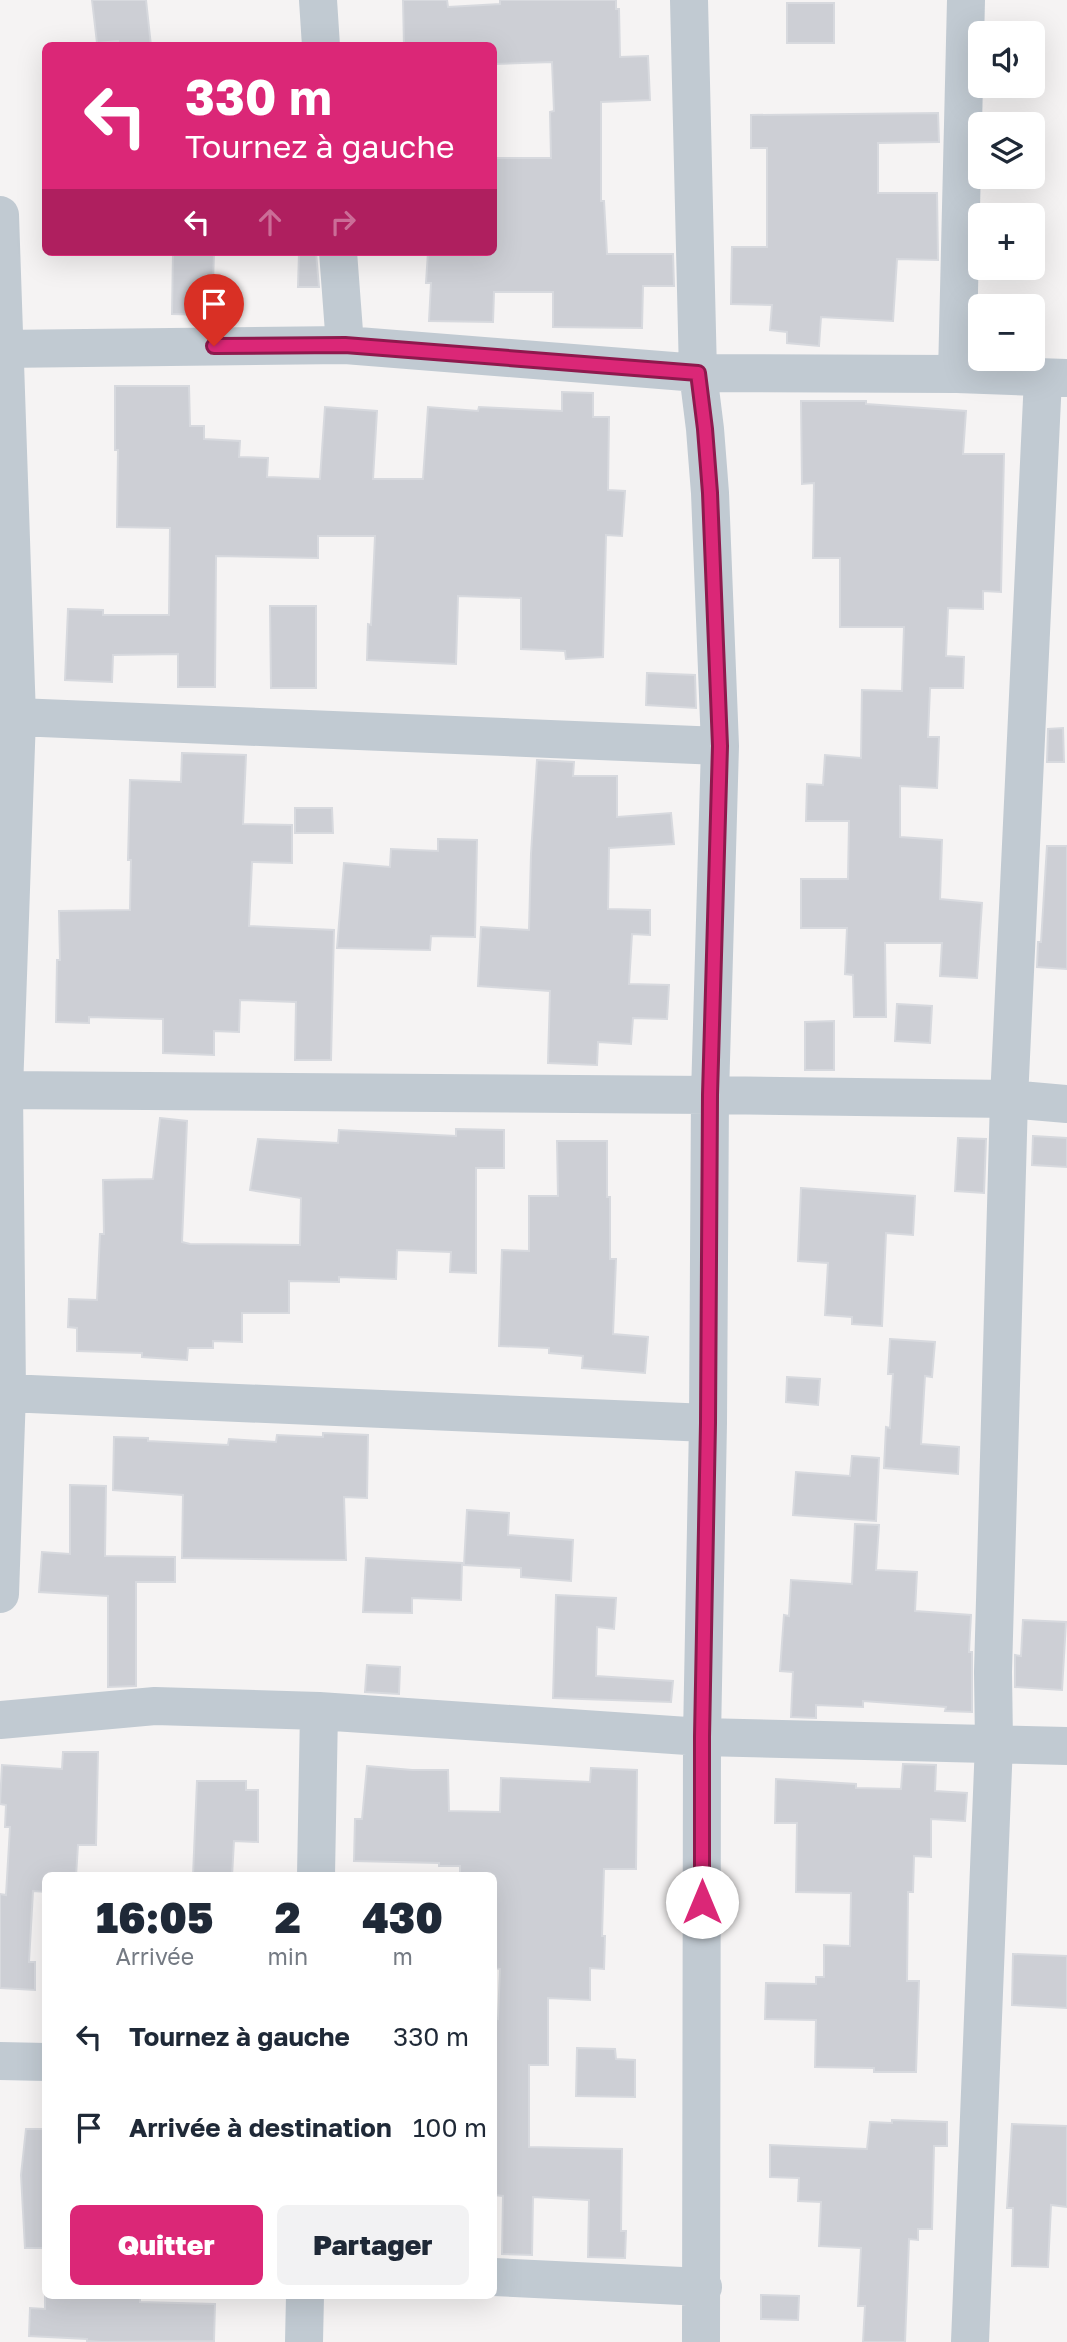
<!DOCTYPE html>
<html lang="fr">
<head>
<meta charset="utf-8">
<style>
  :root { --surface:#fff; --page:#f2f2f3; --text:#1f2937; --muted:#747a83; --accent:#db2777 }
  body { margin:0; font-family:"Golos Text",sans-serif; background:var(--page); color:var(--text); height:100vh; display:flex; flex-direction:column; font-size:26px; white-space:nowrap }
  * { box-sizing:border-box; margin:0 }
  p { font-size:23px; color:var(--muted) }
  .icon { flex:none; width:38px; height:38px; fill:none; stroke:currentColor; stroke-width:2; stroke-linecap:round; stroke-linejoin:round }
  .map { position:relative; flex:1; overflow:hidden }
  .drawer { position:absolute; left:42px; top:1872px; width:455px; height:427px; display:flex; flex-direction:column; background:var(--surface); border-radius:10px; box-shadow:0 7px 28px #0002 }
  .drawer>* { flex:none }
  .guide { position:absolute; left:42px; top:42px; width:455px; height:214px; border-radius:10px; box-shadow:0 7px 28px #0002; background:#db2777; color:#fff; overflow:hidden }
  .fabs { position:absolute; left:968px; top:21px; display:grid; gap:14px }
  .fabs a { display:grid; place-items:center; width:77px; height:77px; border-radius:10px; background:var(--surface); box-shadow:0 7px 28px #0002; font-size:35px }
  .pin { position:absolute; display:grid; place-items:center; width:60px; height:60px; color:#fff; margin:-72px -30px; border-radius:50% 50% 50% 0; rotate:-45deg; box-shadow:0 0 7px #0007 }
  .pin .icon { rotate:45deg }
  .me { position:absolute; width:77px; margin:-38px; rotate:0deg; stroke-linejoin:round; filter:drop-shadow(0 0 5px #0008) }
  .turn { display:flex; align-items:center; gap:24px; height:147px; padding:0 28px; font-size:32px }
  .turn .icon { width:91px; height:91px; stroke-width:2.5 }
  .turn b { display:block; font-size:49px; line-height:60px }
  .lanes { display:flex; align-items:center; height:66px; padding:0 28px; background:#0003; justify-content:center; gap:35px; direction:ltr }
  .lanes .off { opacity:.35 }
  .eta { display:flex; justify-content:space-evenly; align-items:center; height:119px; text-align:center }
  .eta b { font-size:42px; font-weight:800; line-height:49px }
  .button { display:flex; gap:14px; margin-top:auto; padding:14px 28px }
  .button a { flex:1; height:80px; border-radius:10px; background:var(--accent); color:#fff; font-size:28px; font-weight:800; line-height:80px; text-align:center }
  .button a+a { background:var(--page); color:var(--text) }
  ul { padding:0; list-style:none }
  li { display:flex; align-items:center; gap:21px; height:91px; padding:0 28px }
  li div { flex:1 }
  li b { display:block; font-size:26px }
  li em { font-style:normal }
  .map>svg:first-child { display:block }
</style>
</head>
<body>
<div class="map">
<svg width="1067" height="2342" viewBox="0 0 1067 2342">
  <rect width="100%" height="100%" fill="#f5f3f3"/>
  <path fill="#cdcfd5" stroke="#d7d9de" stroke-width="2" d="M 92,0 L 146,0 L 151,46 L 119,46 L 118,41 L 97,43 Z
    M 403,0 L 447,0 L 448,7 L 500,4 L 500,0 L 616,0 L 616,9 L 619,9 L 620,57 L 648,56 L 650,100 L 601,102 L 601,201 L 604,201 L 607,254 L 673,254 L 674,286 L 643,286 L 642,328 L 553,327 L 553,292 L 494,292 L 493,322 L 429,321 L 431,283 L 426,283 L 428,252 L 494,252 L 494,158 L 551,158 L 550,112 L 554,111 L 552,62 L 494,64 L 494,46 L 404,46 Z
    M 787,3 L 834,3 L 834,43 L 787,43 Z
    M 938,113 L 939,142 L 878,143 L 878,193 L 937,193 L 938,260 L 897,259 L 893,321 L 821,317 L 819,346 L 787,343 L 787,332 L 770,330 L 772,305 L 731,304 L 732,247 L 767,247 L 767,148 L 751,148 L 751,115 Z
    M 173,252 L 214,252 L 212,315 L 172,314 Z
    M 299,252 L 316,252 L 319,287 L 298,287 Z
    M 115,386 L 189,386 L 190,426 L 204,426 L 204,439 L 240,441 L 239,457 L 268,458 L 267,477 L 320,479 L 325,407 L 377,411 L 373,479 L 423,479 L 428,407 L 478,411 L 479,407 L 562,411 L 562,392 L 593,393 L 593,417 L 609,417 L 608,490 L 625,491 L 622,536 L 606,535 L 603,657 L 566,659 L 565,651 L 521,649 L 521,598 L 458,596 L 456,664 L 367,660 L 368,624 L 371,625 L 375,536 L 318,536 L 318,558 L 216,556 L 215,687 L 178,687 L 178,654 L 113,655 L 112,682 L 65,680 L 68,609 L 103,610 L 103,615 L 169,615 L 170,528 L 117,527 L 118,450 L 115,450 Z
    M 801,401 L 866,401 L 866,404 L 966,411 L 963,454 L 1004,454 L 1001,592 L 983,591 L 983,609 L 948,608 L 946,656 L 964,657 L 963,688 L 930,688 L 928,737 L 939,737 L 937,788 L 900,786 L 900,837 L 942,840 L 940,899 L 982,903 L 977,978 L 940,976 L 942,943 L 885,943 L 886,1017 L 854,1017 L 853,975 L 845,974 L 847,928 L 801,928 L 801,879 L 848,879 L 849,821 L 806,821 L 807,784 L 823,785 L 825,755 L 861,758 L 862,690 L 902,691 L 904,627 L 840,627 L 840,558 L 813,558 L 814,483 L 802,484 Z
    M 270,606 L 316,606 L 316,688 L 271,688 Z
    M 647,673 L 695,675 L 696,708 L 646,705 Z
    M 1063,728 L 1064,762 L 1047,762 L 1048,729 Z
    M 182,753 L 246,755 L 243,824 L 292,825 L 292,863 L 252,862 L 249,926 L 334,930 L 331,1060 L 295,1060 L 296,1002 L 240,1000 L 239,1032 L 214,1031 L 214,1055 L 163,1053 L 163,1019 L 89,1017 L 89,1023 L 56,1022 L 57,960 L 60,960 L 59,911 L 130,910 L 131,860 L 128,860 L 130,780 L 181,782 Z
    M 537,760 L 574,762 L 573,776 L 617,776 L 617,817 L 671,813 L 674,844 L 609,848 L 608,909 L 650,910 L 650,935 L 632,934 L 629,984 L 669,985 L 667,1019 L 633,1018 L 631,1044 L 598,1042 L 597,1065 L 548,1063 L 550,991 L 478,986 L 481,927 L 529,930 L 531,854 Z
    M 295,808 L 332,808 L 333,833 L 295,833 Z
    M 438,839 L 477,840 L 475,937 L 431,936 L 430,950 L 337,948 L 344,863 L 390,867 L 391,849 L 438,851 Z
    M 1047,846 L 1067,846 L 1067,969 L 1037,967 L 1038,942 L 1041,942 Z
    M 897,1004 L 932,1006 L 930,1043 L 895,1041 Z
    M 834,1021 L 834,1070 L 805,1070 L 805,1022 Z
    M 160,1118 L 187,1121 L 182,1242 L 190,1244 L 300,1245 L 301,1198 L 250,1190 L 258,1139 L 338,1143 L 339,1130 L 456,1136 L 456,1129 L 504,1130 L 504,1168 L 476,1168 L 476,1273 L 450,1272 L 451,1252 L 397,1250 L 396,1279 L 339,1277 L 339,1282 L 289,1281 L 289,1313 L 242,1313 L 242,1342 L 213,1341 L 213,1348 L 188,1348 L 187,1360 L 142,1357 L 142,1353 L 77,1351 L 77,1328 L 68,1327 L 69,1299 L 97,1300 L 100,1234 L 104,1234 L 103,1180 L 153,1179 Z
    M 1033,1136 L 1067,1138 L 1067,1167 L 1032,1165 Z
    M 958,1138 L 986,1139 L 984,1193 L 955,1191 Z
    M 557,1141 L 607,1141 L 607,1197 L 610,1197 L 610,1259 L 616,1259 L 613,1334 L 648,1337 L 645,1373 L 582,1368 L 583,1356 L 549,1353 L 549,1348 L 499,1346 L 502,1250 L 529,1251 L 529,1196 L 558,1196 Z
    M 801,1188 L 915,1196 L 913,1235 L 886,1233 L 882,1326 L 852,1324 L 852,1317 L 825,1315 L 828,1263 L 798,1261 Z
    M 890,1339 L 935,1342 L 932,1377 L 925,1376 L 921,1444 L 959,1447 L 958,1474 L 884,1468 L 886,1427 L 890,1428 L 893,1374 L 888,1374 Z
    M 787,1377 L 820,1379 L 818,1405 L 786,1402 Z
    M 323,1433 L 368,1435 L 367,1498 L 344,1497 L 346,1560 L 182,1558 L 183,1495 L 113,1490 L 114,1437 L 148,1438 L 148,1441 L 228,1445 L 229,1439 L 276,1442 L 277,1435 L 323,1437 Z
    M 852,1456 L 879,1458 L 876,1521 L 793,1515 L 796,1472 L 850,1476 Z
    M 70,1485 L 106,1486 L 105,1556 L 175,1557 L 175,1582 L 136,1582 L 136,1686 L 108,1687 L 108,1596 L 39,1592 L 42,1552 L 70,1554 Z
    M 467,1510 L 509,1513 L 508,1535 L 573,1540 L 571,1581 L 521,1577 L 521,1568 L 464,1565 Z
    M 855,1524 L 879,1525 L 876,1570 L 917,1572 L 915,1611 L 971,1615 L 969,1652 L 972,1652 L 972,1712 L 945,1711 L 946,1707 L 863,1701 L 863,1707 L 816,1705 L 816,1718 L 791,1717 L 793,1672 L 780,1671 L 784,1615 L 789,1616 L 791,1580 L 852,1584 Z
    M 366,1558 L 462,1563 L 461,1600 L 412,1598 L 412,1613 L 363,1612 Z
    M 556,1595 L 616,1598 L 614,1629 L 597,1627 L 596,1676 L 673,1681 L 671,1702 L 553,1698 Z
    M 1023,1620 L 1066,1622 L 1062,1690 L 1015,1687 L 1015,1655 L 1021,1656 Z
    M 367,1665 L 400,1667 L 399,1694 L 365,1692 Z
    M 63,1752 L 98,1752 L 96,1845 L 78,1845 L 76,1876 L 46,1876 L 46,1892 L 33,1891 L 29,1962 L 35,1962 L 35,1990 L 0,1988 L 0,1894 L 6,1895 L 10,1827 L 5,1827 L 6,1805 L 0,1804 L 2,1765 L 62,1769 Z
    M 903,1764 L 936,1765 L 935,1791 L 967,1793 L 965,1821 L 931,1819 L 931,1857 L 914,1856 L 913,1892 L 908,1892 L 907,1981 L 919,1981 L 916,2072 L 874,2072 L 874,2068 L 815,2067 L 816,2020 L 765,2019 L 766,1983 L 816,1984 L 816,1977 L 824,1977 L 824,1945 L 850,1946 L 851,1893 L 796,1892 L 797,1823 L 775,1823 L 776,1779 L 856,1784 L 856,1788 L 901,1789 Z
    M 367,1766 L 412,1770 L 448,1770 L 449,1811 L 500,1812 L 501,1778 L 590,1782 L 591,1768 L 637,1770 L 636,1869 L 604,1869 L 602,1936 L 605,1936 L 604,1969 L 590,1968 L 590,2000 L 548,1998 L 548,2065 L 529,2065 L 529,2147 L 622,2149 L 621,2231 L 626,2231 L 625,2258 L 588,2257 L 589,2200 L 533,2197 L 532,2255 L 502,2254 L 503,2196 L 494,2195 L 494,2018 L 498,2019 L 500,1969 L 494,1968 L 494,1876 L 460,1876 L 460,1866 L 439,1866 L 439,1863 L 354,1861 L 355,1819 L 362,1819 Z
    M 197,1781 L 246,1781 L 246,1790 L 258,1790 L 258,1842 L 234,1841 L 232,1876 L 193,1876 Z
    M 1013,1954 L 1067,1956 L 1067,2008 L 1012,2005 Z
    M 577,2048 L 615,2049 L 616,2059 L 635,2060 L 635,2097 L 576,2096 Z
    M 892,2120 L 947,2122 L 947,2146 L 934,2146 L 932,2229 L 918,2229 L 918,2240 L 909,2239 L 905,2342 L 863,2342 L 865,2306 L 858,2306 L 861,2248 L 819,2246 L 821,2202 L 798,2201 L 799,2178 L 770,2177 L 770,2145 L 867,2149 L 870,2122 L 892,2123 Z
    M 1012,2124 L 1067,2126 L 1067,2207 L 1051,2205 L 1048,2267 L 1012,2266 L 1013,2208 L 1007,2208 Z
    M 26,2129 L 46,2129 L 46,2248 L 25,2248 L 21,2175 Z
    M 761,2295 L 799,2296 L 798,2320 L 761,2319 Z
    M 45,2296 L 140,2296 L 140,2302 L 215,2304 L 214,2341 L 102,2342 L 87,2341 L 87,2339 L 29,2336 L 30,2308 L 45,2309 Z"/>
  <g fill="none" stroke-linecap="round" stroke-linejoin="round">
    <path stroke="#c1cad2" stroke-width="38" d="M 318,0 L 321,46
      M 689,0 L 698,373 L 705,429 L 710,493 L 720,746 L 710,1095 L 708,1423 L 702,1737 L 701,2342
      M 0,215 L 17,717 L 4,1090 L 7,1393 L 0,1594
      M 338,252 L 345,345
      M 0,349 L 345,345 L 698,373 L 957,374 L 1067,378
      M 957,374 L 966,0
      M 17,717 L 720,746
      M 0,1090 L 710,1095 L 1009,1099 L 1067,1104
      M 7,1393 L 708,1423
      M 0,1720 L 155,1706 L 319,1711 L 702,1737 L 1067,1746
      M 316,1876 L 319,1711
      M 0,2061 L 46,2062
      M 494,2277 L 703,2287
      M 304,2342 L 305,2296
      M 970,2342 L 994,1743 L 993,1672 L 1009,1099 L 1043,378"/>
  </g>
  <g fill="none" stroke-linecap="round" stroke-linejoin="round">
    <defs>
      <path id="route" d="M 214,346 L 345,345 L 698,373 L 705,429 L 710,493 L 720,746 L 710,1095 L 708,1423 L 702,1737 L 702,1902"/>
    </defs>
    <use href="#route" stroke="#8e194d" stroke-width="18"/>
    <use href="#route" stroke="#db2777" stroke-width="12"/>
  </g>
</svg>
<div class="fabs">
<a><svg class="icon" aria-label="sound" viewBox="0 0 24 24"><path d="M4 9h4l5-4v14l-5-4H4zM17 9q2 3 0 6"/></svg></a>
<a><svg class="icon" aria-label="layers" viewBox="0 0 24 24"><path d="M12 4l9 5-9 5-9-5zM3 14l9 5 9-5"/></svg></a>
<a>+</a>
<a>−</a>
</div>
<div class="pin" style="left:214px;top:346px;background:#d93025"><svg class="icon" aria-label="arrive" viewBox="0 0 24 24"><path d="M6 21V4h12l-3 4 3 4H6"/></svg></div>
<svg class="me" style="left:702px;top:1902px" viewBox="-20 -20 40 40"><circle r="19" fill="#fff"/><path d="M0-13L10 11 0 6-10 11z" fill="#db2777"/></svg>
<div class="guide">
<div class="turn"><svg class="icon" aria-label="left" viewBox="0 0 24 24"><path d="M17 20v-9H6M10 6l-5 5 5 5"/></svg><div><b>330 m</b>Tournez à gauche</div></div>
<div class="lanes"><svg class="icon" aria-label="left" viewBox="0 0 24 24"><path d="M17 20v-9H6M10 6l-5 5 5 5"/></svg><svg class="icon off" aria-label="ahead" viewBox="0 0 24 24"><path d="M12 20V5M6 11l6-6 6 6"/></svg><svg class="icon off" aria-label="right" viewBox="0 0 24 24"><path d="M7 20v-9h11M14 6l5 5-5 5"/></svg></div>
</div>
<section class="drawer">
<div class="eta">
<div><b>16:05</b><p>Arrivée</p></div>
<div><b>2</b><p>min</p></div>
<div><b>430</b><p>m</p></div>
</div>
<ul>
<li><svg class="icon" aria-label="left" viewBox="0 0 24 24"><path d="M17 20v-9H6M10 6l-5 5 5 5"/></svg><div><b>Tournez à gauche</b></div><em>330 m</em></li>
<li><svg class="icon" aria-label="arrive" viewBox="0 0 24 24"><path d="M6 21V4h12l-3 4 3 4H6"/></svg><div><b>Arrivée à destination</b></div><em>100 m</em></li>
</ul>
<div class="button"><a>Quitter</a><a>Partager</a></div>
</section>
</div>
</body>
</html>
